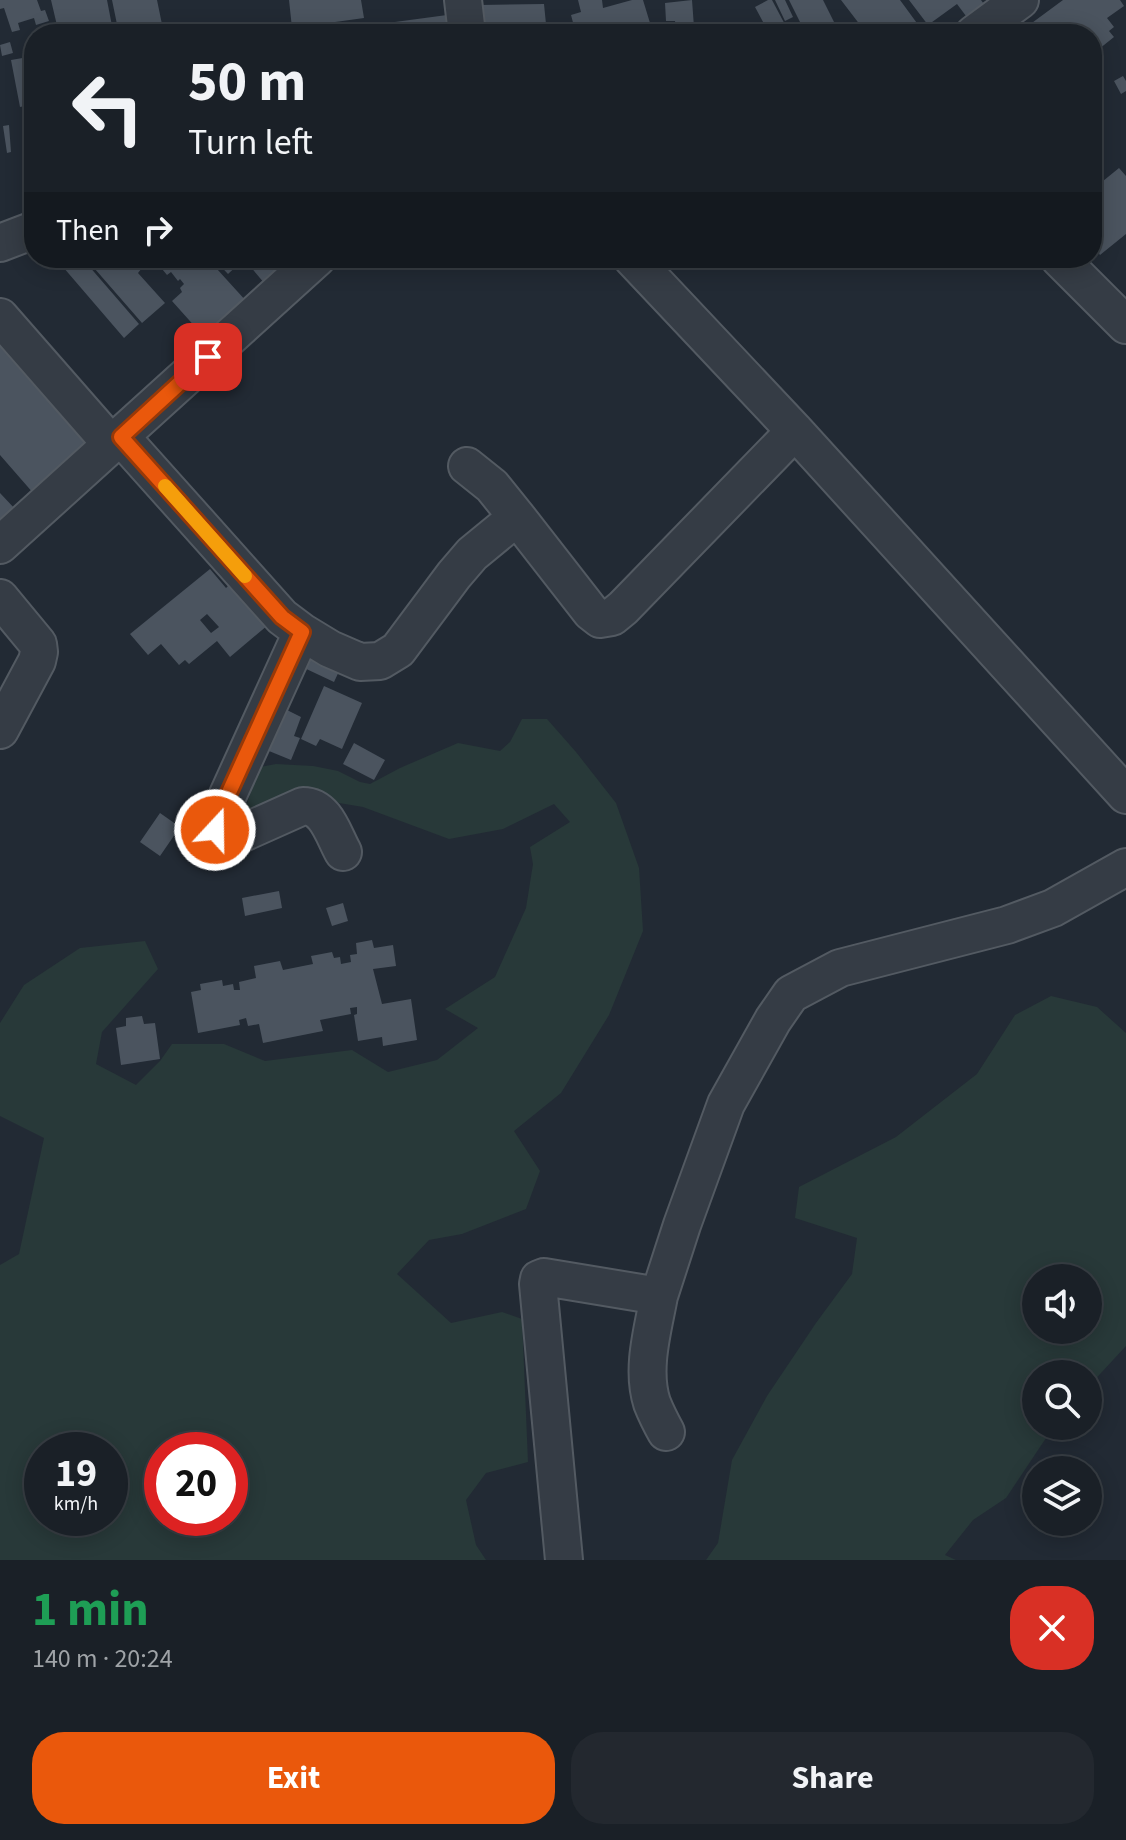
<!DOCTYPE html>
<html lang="en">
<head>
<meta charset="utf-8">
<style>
  :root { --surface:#1a2027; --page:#23282f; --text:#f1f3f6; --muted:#9fa3a7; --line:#383e44; --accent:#ea580c }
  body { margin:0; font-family:"Source Sans 3",sans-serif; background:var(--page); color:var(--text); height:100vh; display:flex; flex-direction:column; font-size:30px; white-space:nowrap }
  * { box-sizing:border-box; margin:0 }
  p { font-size:26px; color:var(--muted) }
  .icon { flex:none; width:44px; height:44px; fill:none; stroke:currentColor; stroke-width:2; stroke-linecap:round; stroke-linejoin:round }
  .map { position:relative; height:1560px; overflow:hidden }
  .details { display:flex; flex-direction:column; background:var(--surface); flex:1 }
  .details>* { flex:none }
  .hud { position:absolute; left:24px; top:24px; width:1078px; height:244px; border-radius:32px; box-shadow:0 4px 20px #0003,0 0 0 2px var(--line); background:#1a2027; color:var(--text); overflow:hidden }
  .tools { position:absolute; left:1022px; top:1264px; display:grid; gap:16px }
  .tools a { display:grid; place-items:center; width:80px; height:80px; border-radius:50%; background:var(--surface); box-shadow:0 4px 20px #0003,0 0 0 2px var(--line); font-size:40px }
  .speed { position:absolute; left:24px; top:1432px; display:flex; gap:16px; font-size:40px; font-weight:700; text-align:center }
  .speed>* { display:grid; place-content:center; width:104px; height:104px; border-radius:50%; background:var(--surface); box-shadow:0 4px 20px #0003,0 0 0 2px var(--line); line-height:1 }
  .speed small { font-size:20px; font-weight:400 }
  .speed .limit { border:12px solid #d22; background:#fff; color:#111 }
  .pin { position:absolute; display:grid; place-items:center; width:68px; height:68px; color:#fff; margin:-34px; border-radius:16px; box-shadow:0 4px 12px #0006 }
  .me { position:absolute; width:88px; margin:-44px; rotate:21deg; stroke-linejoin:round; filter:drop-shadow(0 0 6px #0008) }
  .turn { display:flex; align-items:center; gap:28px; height:168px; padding:0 32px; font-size:36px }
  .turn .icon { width:104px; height:104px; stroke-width:2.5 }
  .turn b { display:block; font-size:56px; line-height:68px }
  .then { display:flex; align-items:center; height:76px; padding:0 32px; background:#0003; gap:16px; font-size:30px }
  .round { display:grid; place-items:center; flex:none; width:84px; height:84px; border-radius:32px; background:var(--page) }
  .overview { display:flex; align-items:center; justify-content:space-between; height:136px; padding:0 32px }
  h1 { font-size:48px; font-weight:700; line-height:60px; color:#1e9e55 }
  .cta { display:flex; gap:16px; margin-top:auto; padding:16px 32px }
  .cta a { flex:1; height:92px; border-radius:32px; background:var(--accent); color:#fff; font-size:32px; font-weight:700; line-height:92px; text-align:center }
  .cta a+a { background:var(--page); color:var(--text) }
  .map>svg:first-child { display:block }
</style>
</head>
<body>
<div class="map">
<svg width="1126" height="1560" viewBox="0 0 1126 1560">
  <rect width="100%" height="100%" fill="#222a34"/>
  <path fill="#283939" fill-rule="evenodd" d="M 522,719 L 547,719 L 576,752 L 616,803 L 639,868 L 643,931 L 609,1015 L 561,1093 L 514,1131 L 540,1171 L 526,1209 L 462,1234 L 429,1240 L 397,1274 L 451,1323 L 502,1312 L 522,1319 L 528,1462 L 486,1473 L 466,1500 L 476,1545 L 486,1560 L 0,1560 L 0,1265 L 19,1254 L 44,1138 L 0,1116 L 0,1023 L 24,985 L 80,948 L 145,941 L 158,969 L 102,1032 L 96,1064 L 136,1085 L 160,1061 L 172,1044 L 224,1044 L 265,1061 L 352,1050 L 388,1072 L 437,1060 L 478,1028 L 445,1009 L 495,977 L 526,908 L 533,864 L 530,847 L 570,822 L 554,804 L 503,829 L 449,839 L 363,807 L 315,799 L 254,812 L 246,806 L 260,767 L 276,764 L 313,766 L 338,771 L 360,782 L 370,784 L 400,768 L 458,743 L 500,751 L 510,742 ZM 42,1450 L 110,1450 L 110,1518 L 42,1518 ZM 162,1450 L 230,1450 L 230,1518 L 162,1518 Z
    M 1051,996 L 1097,1007 L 1126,1033 L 1126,1346 L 1088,1387 L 1088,1374 L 1036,1374 L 1036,1426 L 1054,1426 L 1006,1498 L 973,1520 L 945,1555 L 956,1560 L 706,1560 L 718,1543 L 732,1460 L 767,1396 L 816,1323 L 852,1274 L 857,1238 L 795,1218 L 799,1187 L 896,1137 L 977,1074 L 1015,1015 ZM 1036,1278 L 1088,1278 L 1088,1330 L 1036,1330 Z"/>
  <path fill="#4b545f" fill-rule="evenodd" d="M 0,0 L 37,0 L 41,11 L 45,10 L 49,21 L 36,25 L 34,18 L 18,23 L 20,30 L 12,32 L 4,8 L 0,9 Z
    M 51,0 L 107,0 L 113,31 L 99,34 L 59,34 Z
    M 112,0 L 157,0 L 164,34 L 119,34 Z
    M 289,0 L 361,0 L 364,18 L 292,28 Z
    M 578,0 L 602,0 L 603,8 L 632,0 L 643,0 L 650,23 L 641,25 L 645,34 L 603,34 L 602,31 L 589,34 L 576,34 L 571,15 L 581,12 Z
    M 692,0 L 694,27 L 676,29 L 675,21 L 666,21 L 665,3 Z
    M 768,0 L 772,0 L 790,34 L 774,34 L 772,31 L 769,33 L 755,7 Z
    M 775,0 L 785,0 L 793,17 L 785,21 Z
    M 789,0 L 823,0 L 840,34 L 806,34 Z
    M 841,0 L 900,0 L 922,30 L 917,34 L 908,34 L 902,25 L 891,34 L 867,34 Z
    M 909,0 L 981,0 L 986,7 L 969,20 L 957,4 L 928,25 Z
    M 1063,0 L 1120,0 L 1124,6 L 1107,18 L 1114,27 L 1109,31 L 1114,37 L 1099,49 L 1092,39 L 1092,34 L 1088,34 L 1087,32 L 1083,34 L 1023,34 L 1021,31 Z
    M 544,4 L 547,34 L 485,34 L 480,5 Z
    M 447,15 L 451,33 L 382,34 L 380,24 Z
    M 376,22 L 377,33 L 357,34 L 356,24 Z
    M 739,25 L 743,34 L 720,34 Z
    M 10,42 L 13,53 L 2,56 L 0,45 Z
    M 34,56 L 34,104 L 20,107 L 11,60 Z
    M 1123,76 L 1126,81 L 1126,91 L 1121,94 L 1114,81 Z
    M 9,125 L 11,152 L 7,153 L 3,126 Z
    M 1119,168 L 1126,176 L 1126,234 L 1100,255 L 1092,244 L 1092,190 Z
    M 59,258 L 82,258 L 139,324 L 124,338 L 57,260 Z
    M 92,258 L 133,258 L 142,268 L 138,273 L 165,303 L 142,323 L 88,261 Z
    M 153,258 L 207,258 L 247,302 L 206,339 L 172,301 L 182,292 L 180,288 L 184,284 L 180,279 L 178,281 L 171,272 L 167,275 Z
    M 213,258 L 237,258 L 241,262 L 228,274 Z
    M 243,258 L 295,258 L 265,284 Z
    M 0,325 L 99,437 L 34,494 L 0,455 Z
    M 0,493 L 16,510 L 0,525 Z
    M 210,569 L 226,588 L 232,582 L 268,625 L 230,657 L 217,641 L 189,664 L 185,660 L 179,665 L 161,644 L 148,655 L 130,634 ZM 207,614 L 219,627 L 211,633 L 200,620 Z
    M 308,650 L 341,667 L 334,682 L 300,666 Z
    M 324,686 L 362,703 L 342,749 L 320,739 L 316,746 L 301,739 Z
    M 287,710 L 301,717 L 294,736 L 300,738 L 291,760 L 269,751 Z
    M 354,743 L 385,760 L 374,780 L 343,764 Z
    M 160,813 L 180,827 L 160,856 L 140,842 Z
    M 245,850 L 248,854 L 229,864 L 227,859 Z
    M 279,891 L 282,908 L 245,916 L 242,898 Z
    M 343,903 L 348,921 L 332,926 L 326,908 Z
    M 372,940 L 374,948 L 393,945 L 396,966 L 373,969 L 382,1004 L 411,999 L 417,1040 L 383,1046 L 382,1037 L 358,1041 L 354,1015 L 357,1014 L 357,1007 L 350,1008 L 351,1014 L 320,1020 L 323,1031 L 263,1043 L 259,1024 L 248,1026 L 246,1018 L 239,1020 L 240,1025 L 198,1033 L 191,992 L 201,990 L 200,984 L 222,980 L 223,986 L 233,984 L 234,990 L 240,990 L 239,982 L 256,978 L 254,966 L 280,961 L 283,970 L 313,964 L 311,956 L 332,952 L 334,958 L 340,957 L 341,964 L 351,962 L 350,955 L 357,954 L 356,943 Z
    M 142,1016 L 144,1024 L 155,1023 L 160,1059 L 121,1065 L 116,1028 L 126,1026 L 126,1018 Z"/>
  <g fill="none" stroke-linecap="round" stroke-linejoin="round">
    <defs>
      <path id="minor" d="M 463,0 L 467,34
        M 974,34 L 1020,0
        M 0,243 L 34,230
        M 632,258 L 795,431 L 1126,795
        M 1059,258 L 1126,325
        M 0,317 L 112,445
        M 121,437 L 282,617 L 302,632 L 330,649 L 360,662 L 380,661 L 398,650 L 454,575 L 472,554 L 517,517 L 591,612 L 600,619 L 612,617 L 623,608 L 795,431
        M 467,466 L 492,486 L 517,517
        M 0,545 L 317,258
        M 0,598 L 38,644 L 39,652 L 37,661 L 0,730
        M 302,632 L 216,821 C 214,838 221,840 236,836 L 303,806 C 326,806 333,834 343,852
        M 659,1296 C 653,1329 641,1369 652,1403 C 656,1413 661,1423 666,1432
        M 564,1560 L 538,1284 L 539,1279 L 544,1277 L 659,1296 L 682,1225 L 726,1104 L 773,1020 L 791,994 L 840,968 L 1007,925 L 1053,908 L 1126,867"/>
    </defs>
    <use href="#minor" stroke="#535a62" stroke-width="40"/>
    <use href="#minor" stroke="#353c45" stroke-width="36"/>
  </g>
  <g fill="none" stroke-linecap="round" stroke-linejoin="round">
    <defs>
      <path id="route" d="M 208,357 L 121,437 L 282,617 L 302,632 L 216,821 L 215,830"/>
    </defs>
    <use href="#route" stroke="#983908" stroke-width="20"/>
    <use href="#route" stroke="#ea580c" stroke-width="14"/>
    <path stroke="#f59e0b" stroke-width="14" d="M 165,486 L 245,576"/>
  </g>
</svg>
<div class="tools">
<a><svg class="icon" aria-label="sound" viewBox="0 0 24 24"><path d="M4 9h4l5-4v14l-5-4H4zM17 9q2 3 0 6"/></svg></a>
<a><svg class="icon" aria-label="search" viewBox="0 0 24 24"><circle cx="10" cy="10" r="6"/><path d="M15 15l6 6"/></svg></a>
<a><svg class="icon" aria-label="layers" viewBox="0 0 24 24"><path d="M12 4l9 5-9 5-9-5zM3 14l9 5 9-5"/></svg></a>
</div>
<div class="speed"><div>19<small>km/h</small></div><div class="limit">20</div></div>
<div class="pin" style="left:208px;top:357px;background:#d93025"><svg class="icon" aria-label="arrive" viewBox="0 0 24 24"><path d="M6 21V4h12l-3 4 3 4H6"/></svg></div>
<svg class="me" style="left:215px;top:830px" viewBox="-20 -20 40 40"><circle r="17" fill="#ea580c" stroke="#fff" stroke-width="3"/><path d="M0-11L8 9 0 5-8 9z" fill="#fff"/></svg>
<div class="hud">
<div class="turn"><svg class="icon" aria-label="left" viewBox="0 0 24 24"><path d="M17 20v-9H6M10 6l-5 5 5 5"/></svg><div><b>50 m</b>Turn left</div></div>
<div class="then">Then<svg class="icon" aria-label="right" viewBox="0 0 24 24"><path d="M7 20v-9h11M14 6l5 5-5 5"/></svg></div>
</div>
</div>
<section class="details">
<div class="overview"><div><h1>1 min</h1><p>140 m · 20:24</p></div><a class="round" style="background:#d93025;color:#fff"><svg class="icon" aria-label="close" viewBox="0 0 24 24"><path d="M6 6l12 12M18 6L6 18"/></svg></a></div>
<div class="cta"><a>Exit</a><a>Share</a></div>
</section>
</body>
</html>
